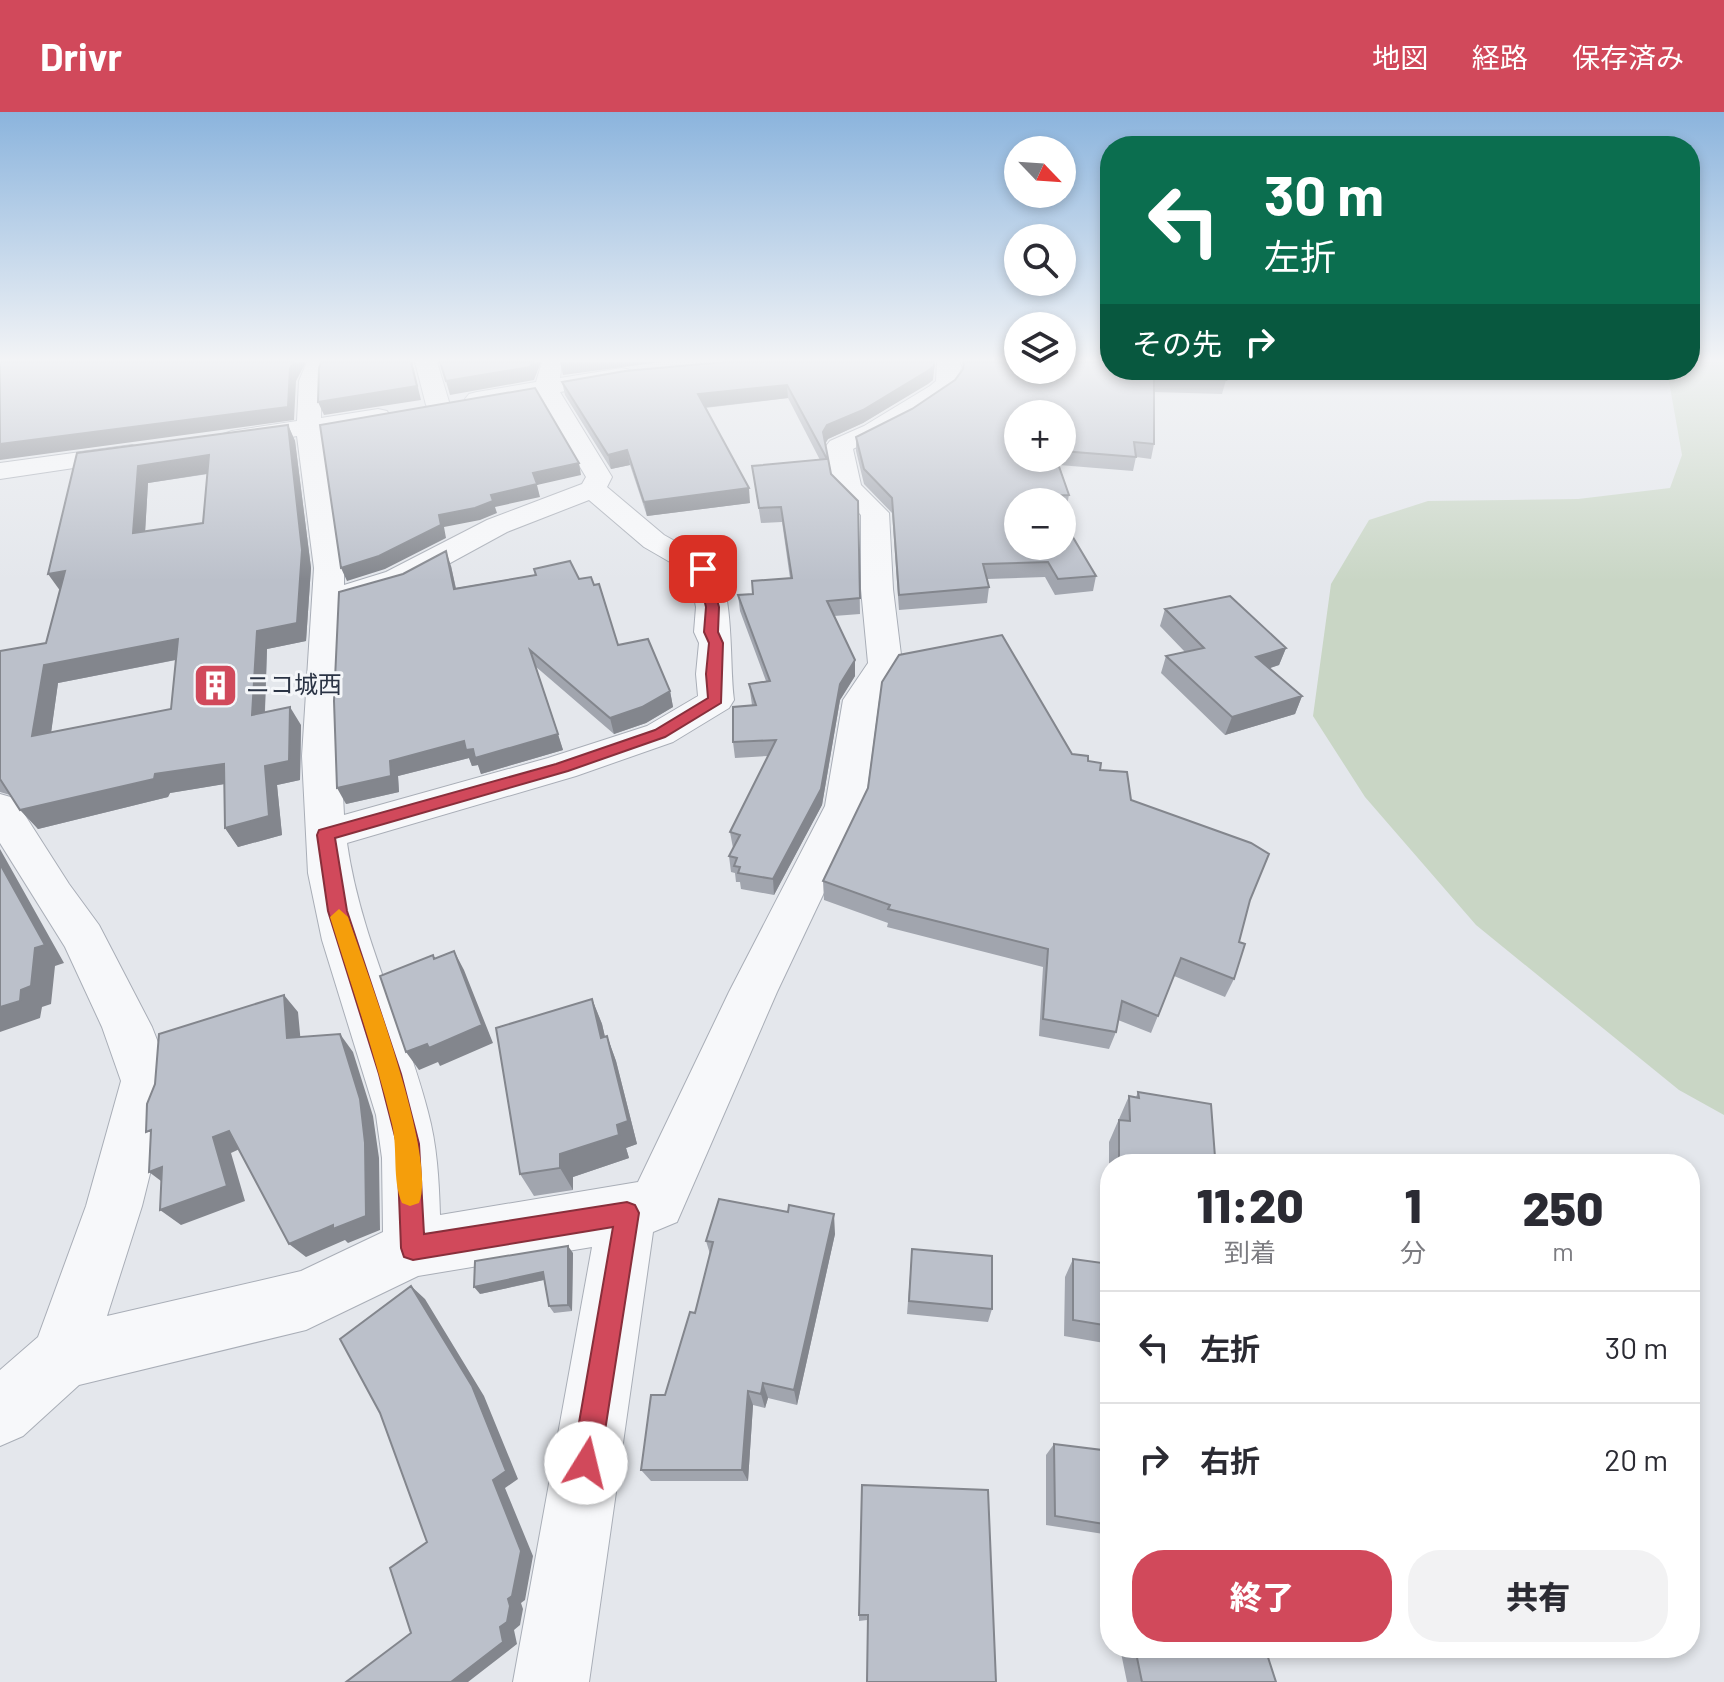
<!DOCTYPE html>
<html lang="ja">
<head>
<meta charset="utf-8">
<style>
  :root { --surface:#fff; --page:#f2f2f3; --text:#2b2b33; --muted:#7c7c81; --line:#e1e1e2; --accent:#d1495b }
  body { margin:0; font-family:Barlow,"Noto Sans JP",sans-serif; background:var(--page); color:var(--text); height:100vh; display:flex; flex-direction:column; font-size:30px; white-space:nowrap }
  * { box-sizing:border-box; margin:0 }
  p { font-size:26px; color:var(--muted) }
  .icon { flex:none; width:44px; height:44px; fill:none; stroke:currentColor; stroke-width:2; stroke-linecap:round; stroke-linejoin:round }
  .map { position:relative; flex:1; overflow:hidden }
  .panel { position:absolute; left:1100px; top:1042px; width:600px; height:504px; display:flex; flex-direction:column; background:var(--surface); border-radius:32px; box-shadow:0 4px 12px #0003 }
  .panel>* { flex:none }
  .banner { position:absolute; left:1100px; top:24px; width:600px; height:244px; border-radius:32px; box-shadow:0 4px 12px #0003; background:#0b6e4f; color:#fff; overflow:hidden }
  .needle { width:52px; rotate:115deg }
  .controls { position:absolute; left:1004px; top:24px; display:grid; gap:16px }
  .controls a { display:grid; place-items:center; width:72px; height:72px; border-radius:50%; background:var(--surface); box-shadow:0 4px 12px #0003; font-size:40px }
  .pin { position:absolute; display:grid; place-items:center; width:68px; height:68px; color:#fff; margin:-34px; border-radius:16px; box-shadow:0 4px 12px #0006 }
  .me { position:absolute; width:88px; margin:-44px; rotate:9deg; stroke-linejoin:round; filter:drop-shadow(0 0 6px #0008) }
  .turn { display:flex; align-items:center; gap:28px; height:168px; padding:0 32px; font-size:36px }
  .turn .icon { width:104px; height:104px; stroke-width:2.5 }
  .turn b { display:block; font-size:56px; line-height:68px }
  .then { display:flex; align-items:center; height:76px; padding:0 32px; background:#0003; gap:16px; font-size:30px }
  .eta { display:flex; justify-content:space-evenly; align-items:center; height:136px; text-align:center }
  .eta b { font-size:48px; font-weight:800; line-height:56px }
  .cta { display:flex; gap:16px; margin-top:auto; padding:16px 32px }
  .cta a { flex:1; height:92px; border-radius:32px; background:var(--accent); color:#fff; font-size:32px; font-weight:800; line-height:92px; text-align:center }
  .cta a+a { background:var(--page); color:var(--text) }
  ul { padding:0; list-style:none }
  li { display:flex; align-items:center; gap:24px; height:112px; padding:0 32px; border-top:2px solid var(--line) }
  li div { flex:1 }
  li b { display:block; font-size:30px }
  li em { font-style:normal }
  header { display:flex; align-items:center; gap:48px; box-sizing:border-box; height:112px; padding:0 40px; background:var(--accent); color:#fff }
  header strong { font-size:38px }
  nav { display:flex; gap:44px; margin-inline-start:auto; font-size:28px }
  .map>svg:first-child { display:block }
</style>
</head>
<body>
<header>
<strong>Drivr</strong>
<nav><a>地図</a><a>経路</a><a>保存済み</a></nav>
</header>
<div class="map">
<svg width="1724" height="1570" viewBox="0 0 1724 1570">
  <rect width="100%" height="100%" fill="#e4e7ec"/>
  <path fill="#c9d6c5" d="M 1690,250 L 1724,250 L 1724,1003 L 1679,978 L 1476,813 L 1365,685 L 1313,604 L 1331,472 L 1369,408 L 1428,389 L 1578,387 L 1670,376 L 1682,343 L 1667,258 L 1690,258 Z"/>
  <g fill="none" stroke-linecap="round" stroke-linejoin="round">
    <defs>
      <path id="minor" d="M 307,250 L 329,250 L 321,269 L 321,306 L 378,297 L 387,299 L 390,304 L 387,309 L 378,311 L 322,320 L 344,456 L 344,473 L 386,460 L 487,408 L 582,372 L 586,365 L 538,284 L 477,294 L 469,292 L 465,287 L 469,282 L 477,280 L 536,270 L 542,250 L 562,250 L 560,266 L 622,256 L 630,258 L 633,263 L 630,268 L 622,270 L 560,280 L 612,365 L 607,375 L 664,423 L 714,451 C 735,481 729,551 734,588 L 729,596 L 673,630 L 576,664 L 347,731 C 361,828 404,907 428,1000 C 437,1033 439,1068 440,1103 L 638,1070 L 729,880 L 825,694 L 843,588 L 868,551 L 861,477 L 861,403 L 834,376 L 826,334 L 830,329 L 864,314 L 930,274 L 936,269 L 937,250 L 959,250 L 961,253 C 960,259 960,266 958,272 C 950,290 873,328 853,337 L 861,373 L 889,401 L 893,477 L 902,551 L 879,588 L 865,694 L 777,880 L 677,1110 L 653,1120 L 589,1570 L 513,1570 L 592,1135 L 418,1164 L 306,1218 L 79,1273 L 23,1324 L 0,1334 L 0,1258 L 38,1225 L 86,1094 L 121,969 L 102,915 L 65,835 L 0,731 L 0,682 L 14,686 L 69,772 L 99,813 L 152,915 L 173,969 L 142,1094 L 107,1204 L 301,1159 L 383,1120 L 382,1046 L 376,1003 L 322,828 L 308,761 L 302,644 L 314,456 L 297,324 L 232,335 L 223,332 L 219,327 L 223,322 L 232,319 L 297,309 L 299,269 ZM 589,388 L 644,435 L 689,461 L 696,495 L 694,520 L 699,531 L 696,562 L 698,584 L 647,614 L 548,646 L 344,703 L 339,605 L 343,493 L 408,474 L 507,420 Z
        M 415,250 L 437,250 L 450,293 L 446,298 L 430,298 L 426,293 Z
        M 132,333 L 141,336 L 145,341 L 141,346 L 0,367 L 0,351 Z"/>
    </defs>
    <use href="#minor" stroke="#a9aeb7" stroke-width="2"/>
    <use href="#minor" fill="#f7f8fa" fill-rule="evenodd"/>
  </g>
  <path fill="#a1a5ae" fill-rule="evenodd" d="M 962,250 L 1018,250 L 1226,268 L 1222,282 L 1154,280 L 1154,332 L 1151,347 L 1136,345 L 1133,359 L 1059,353 L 1069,383 L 1066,398 L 1062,398 L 1062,390 L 1018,390 L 1096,464 L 1093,479 L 1055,483 L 1045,465 L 987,467 L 989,475 L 987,491 L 899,498 L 892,401 L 864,372 L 856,339 L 856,325 L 912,297 L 955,268 L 963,257 L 963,252 ZM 1062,302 L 1062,346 L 1018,346 Z
    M 933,268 L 863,311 L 828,327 L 825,332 L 831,362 L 858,389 L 860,502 L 834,504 L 855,564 L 840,588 L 822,693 L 774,783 L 741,777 L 740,770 L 736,770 L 735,761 L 731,760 L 729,744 L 733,736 L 730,720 L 768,644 L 735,646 L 733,630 L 752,593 L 749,572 L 766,569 L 740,499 L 738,483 L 753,482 L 790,466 L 782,410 L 761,411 L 752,354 L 820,348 L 788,286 L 705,296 L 750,391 L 647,404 L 630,353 L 611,357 L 565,283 L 562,270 Z
    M 288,313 L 295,329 L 311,456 L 306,529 L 267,537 L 265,600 L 301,613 L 300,668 L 277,673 L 282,723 L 238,735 L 225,716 L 224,672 L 170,681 L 168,685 L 38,717 L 10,683 L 0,680 L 0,539 L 46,531 L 60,478 L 77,341 ZM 208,362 L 203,411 L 145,419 L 148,371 ZM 176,548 L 171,597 L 51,620 L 58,571 Z
    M 451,454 L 456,476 L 535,463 L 534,457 L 579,467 L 618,533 L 670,579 L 673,595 L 646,611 L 614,622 L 535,554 L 563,638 L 481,662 L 478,653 L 472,654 L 469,646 L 398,664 L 399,680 L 346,692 Z
    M 1165,497 L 1286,536 L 1279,553 L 1270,556 L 1302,584 L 1295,602 L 1225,623 L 1161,561 L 1166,544 L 1185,540 L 1160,514 Z
    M 1072,642 L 1088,649 L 1100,658 L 1131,688 L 1250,788 L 1239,830 L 1234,867 L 1225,885 L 1174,864 L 1151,921 L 1118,908 L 1116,920 L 1109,937 L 1039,924 L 1043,855 L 887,815 L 888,811 L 824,788 L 823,769 Z
    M 592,887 L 602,912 L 605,925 L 607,924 L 616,949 L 637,1032 L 626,1036 L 629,1046 L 573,1065 L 573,1078 L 534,1084 L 520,1062 Z
    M 1138,980 L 1225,1052 L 1110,1052 L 1110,1232 L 1064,1224 L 1065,1165 L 1073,1147 L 1109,1152 L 1109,1030 L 1129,984 L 1136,985 Z
    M 835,1122 L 797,1293 L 768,1286 L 765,1296 L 753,1293 L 748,1369 L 651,1369 L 641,1358 L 665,1283 L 695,1201 L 710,1142 L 706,1129 Z
    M 912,1137 L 992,1197 L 988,1210 L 907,1202 Z
    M 573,1141 L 572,1199 L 554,1201 L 549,1194 L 544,1168 L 480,1182 Z
    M 1110,1324 L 1110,1423 L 1046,1413 L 1046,1343 L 1054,1332 L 1101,1338 L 1100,1334 Z
    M 862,1373 L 867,1508 L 859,1509 L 859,1503 Z
    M 1120,1536 L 1265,1536 L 1276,1570 L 1127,1570 Z"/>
  <path fill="#83868d" d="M 294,250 L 306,250 L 296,269 L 294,308 L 0,348 L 0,332 L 290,256 Z
    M 411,250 L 413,250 L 412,251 L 421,288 L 324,303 L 318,290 Z
    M 533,250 L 541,250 L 534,268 L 450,283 L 446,269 Z
    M 560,250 L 661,250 L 563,263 Z
    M 935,250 L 933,268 L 928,272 L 863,311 L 828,327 L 823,335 L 823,320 L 827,313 Z
    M 787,273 L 788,286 L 700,296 L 698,282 Z
    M 288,313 L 295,329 L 311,456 L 306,529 L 267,537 L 264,621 L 252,603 L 257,519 Z
    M 627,338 L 630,353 L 611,357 L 608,343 Z
    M 209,343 L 218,360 L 148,371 L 144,439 L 133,421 L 138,354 Z
    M 579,351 L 581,363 L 537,373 L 540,385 L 495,395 L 497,401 L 480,408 L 444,415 L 446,426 L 385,457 L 347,469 L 341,456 L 439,403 L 491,383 L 533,361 Z
    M 749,376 L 750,391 L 647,404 L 644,390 Z
    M 446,439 L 451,454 L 459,492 L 454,477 Z
    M 65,459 L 61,480 L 48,462 Z
    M 178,527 L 190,545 L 58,571 L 48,643 L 32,624 L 44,553 Z
    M 1286,536 L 1279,553 L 1250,563 L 1256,545 Z
    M 855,548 L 855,564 L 840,588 L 822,693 L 774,783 L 773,767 L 840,572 Z
    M 670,579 L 673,595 L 646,611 L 614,622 L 610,606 Z
    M 1302,584 L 1295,602 L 1225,623 L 1232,605 Z
    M 290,595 L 301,613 L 300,668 L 277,673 L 282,723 L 238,735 L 225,716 L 265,654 Z
    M 558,622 L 563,638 L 481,662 L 478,653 L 472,654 L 469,646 L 398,664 L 399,680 L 346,692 L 337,676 L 390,649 L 464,629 Z
    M 224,652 L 237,670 L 170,681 L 168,685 L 38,717 L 20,698 L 155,662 Z
    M 0,737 L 64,851 L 55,854 L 51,892 L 42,895 L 40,906 L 0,920 L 0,895 L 21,878 L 0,752 Z
    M 454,839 L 464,858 L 493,931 L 440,954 L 438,950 L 419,958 L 406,940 Z
    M 284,883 L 298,900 L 302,943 L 287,926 Z
    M 592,887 L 602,912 L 611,951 L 601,926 Z
    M 340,922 L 353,940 L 373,1004 L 379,1046 L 380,1118 L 348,1131 L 345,1128 L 306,1145 L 289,1132 L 333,1113 Z
    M 607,924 L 616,949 L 637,1032 L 626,1036 L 629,1046 L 573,1065 L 573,1078 L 560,1056 L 560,1042 L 617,1013 Z
    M 229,1019 L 246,1034 L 231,1041 L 245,1089 L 181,1113 L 160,1098 L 213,1025 Z
    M 162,1055 L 169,1075 L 149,1060 Z
    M 834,1102 L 835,1122 L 797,1293 L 794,1278 Z
    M 568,1134 L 573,1141 L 572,1199 L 568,1193 Z
    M 543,1160 L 548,1167 L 480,1182 L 474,1175 Z
    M 411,1174 L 425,1187 L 484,1284 L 518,1367 L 505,1376 L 533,1444 L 525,1488 L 521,1491 L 523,1497 L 520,1513 L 514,1518 L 517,1532 L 468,1570 L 451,1570 L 500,1515 L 508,1487 Z
    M 763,1271 L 768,1286 L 765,1296 L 761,1282 Z
    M 748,1279 L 753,1293 L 748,1369 L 742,1358 Z"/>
  <path fill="#bbc0ca" stroke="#83868d" stroke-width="2" fill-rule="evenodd" d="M 0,250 L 294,250 L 290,256 L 288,295 L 0,332 Z
    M 321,250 L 411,250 L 417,274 L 318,290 L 319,256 Z
    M 440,250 L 533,250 L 530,255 L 446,269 Z
    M 724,250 L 934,250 L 934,254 L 929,258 L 863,298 L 827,313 L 823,320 L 831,362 L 858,389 L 860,486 L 827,489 L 855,548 L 840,572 L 821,677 L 773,767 L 738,761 L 740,755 L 734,754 L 737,746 L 729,744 L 740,723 L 730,720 L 776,628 L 733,630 L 733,595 L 756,593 L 749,572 L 770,569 L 738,483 L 753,482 L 752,469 L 792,466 L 781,395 L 759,396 L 752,354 L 827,347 L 787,273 L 698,282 L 749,376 L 644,390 L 627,338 L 608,343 L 562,270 L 625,259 Z
    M 964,250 L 1018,250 L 1018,258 L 1062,258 L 1062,250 L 1110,250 L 1110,258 L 1220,258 L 1226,268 L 1154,266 L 1154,332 L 1134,330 L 1136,345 L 1062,339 L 1062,302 L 1018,302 L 1018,346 L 1056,346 L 1069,383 L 1048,384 L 1052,390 L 1018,390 L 1018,434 L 1062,434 L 1062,407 L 1096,464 L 1058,467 L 1048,450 L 983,452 L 989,475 L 899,483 L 892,386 L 864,357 L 856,325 L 912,297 L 955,268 L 963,257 Z
    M 535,276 L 579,351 L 533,361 L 537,372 L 491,383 L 493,389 L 475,396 L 439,403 L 441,413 L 379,444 L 341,456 L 320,313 Z
    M 288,313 L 302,438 L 297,511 L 257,519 L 252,603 L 290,595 L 289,649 L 265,654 L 269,704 L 225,716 L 224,652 L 155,662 L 154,667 L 20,698 L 0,667 L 0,539 L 46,531 L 65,459 L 48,462 L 77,341 ZM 209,343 L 203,411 L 133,421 L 138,354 ZM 178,527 L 171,597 L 32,624 L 44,553 Z
    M 446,439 L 454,477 L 536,463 L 534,457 L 570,449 L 579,467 L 591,465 L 594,473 L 599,472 L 618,533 L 648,527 L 670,579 L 642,595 L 610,606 L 530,538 L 558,622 L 475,646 L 473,637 L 466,638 L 464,629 L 390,649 L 391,664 L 337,676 L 334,589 L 339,480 L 403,462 Z
    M 1230,484 L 1286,536 L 1256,545 L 1302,584 L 1232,605 L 1166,544 L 1204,536 L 1165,497 Z
    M 1002,523 L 1072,642 L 1088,644 L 1088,649 L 1101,651 L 1100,658 L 1127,660 L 1131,688 L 1251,731 L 1269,742 L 1250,788 L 1239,830 L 1245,832 L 1234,867 L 1181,846 L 1158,904 L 1122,889 L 1116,920 L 1043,907 L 1048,837 L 888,797 L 890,793 L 823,769 L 868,676 L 882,570 L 899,543 Z
    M 0,752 L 45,833 L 35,836 L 31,874 L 21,878 L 20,889 L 0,895 Z
    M 454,839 L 482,913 L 429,936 L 427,932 L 406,940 L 380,864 L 433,843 L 434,847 Z
    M 284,883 L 287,926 L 340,922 L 360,987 L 365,1031 L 366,1104 L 333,1117 L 333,1113 L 289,1132 L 229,1019 L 213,1025 L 227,1074 L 160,1098 L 162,1055 L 149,1060 L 151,1018 L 146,1020 L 147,992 L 155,972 L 159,922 Z
    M 592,887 L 601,926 L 607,924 L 628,1009 L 617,1013 L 619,1023 L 560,1042 L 560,1056 L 520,1062 L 496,916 Z
    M 1138,980 L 1211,992 L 1215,1045 L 1224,1047 L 1225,1052 L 1119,1052 L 1119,1008 L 1130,1009 L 1129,984 L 1139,986 Z
    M 719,1087 L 788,1100 L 789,1093 L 834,1102 L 794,1278 L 763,1271 L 761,1282 L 748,1279 L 742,1358 L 641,1358 L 651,1283 L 665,1283 L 690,1200 L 695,1201 L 713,1130 L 706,1129 Z
    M 568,1134 L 568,1193 L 549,1194 L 543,1160 L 474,1175 L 475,1149 Z
    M 912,1137 L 992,1144 L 992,1197 L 909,1189 Z
    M 1073,1147 L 1110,1152 L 1110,1214 L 1073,1208 Z
    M 411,1174 L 472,1274 L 506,1359 L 493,1368 L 521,1439 L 512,1484 L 508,1487 L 510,1494 L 507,1510 L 500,1515 L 503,1530 L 451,1570 L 346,1570 L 411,1521 L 390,1456 L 427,1430 L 380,1301 L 340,1227 Z
    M 1054,1332 L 1110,1339 L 1110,1413 L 1055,1404 Z
    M 862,1373 L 988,1378 L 996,1570 L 867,1570 L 868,1503 L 859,1503 Z
    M 1135,1536 L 1265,1536 L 1276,1570 L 1142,1570 Z"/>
  <linearGradient id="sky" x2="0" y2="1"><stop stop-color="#8bb4dd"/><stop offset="0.53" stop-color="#f3f4f6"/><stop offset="1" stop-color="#f3f4f6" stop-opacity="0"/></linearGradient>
  <rect width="1724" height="469" fill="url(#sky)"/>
  <path fill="#d1495b" stroke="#882f3b" stroke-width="2" d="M 703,454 L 709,457 L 719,495 L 718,520 L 723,531 L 721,591 L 665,625 L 568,659 L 335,726 L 347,799 L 401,962 L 419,1032 L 424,1122 L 627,1090 L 635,1093 L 639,1101 L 600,1351 L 596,1361 L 586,1365 L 576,1361 L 572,1351 L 613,1115 L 413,1148 L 404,1145 L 401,1136 L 397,1032 L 379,962 L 328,799 L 317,723 L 319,718 L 556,652 L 655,618 L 708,586 L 706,562 L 709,531 L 704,520 L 706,495 L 697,457 Z"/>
  <path fill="#f59e0b" d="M 339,797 L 348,805 C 366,858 438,1046 419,1091 L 410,1094 L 402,1091 C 392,1068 398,1037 392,1012 C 375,942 351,873 330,805 Z"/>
  <defs>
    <symbol id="building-square" viewBox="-11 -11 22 22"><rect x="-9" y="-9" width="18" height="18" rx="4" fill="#d1495b" stroke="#f4f6f9"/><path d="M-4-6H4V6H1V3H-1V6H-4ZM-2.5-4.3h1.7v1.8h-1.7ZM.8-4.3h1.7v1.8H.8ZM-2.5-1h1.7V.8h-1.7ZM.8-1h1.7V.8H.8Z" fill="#fff"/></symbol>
  </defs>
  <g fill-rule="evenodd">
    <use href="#building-square" x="190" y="548" width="51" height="51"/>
  </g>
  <g text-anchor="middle" stroke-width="6" stroke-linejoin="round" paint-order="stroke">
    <g font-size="24" fill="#2b3445" stroke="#f4f6f9" text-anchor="start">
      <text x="246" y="581">ニコ城西</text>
    </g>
  </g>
</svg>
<div class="controls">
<a><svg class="needle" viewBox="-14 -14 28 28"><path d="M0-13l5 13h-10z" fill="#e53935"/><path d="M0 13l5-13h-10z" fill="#7c7c81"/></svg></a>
<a><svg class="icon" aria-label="search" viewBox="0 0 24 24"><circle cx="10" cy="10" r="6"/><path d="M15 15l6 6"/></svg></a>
<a><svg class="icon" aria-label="layers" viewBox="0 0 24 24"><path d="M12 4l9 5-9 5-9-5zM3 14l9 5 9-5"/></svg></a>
<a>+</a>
<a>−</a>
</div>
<div class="pin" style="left:703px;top:457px;background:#d93025"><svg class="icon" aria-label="arrive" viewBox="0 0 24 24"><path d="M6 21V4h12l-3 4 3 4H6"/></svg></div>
<svg class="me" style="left:586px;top:1351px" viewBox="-20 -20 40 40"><circle r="19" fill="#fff"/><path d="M0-13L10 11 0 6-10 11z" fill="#d1495b"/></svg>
<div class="banner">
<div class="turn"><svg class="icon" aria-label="left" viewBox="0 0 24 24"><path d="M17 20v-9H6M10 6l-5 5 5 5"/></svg><div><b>30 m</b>左折</div></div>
<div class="then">その先<svg class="icon" aria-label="right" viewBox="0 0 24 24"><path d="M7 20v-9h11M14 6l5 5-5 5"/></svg></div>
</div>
<section class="panel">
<div class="eta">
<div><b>11:20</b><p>到着</p></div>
<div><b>1</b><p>分</p></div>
<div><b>250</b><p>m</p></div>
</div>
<ul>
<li><svg class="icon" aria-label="left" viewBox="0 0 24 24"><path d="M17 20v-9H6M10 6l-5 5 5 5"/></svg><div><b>左折</b></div><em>30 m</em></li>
<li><svg class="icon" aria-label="right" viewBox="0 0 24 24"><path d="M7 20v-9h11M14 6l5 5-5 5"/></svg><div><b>右折</b></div><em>20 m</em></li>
</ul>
<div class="cta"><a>終了</a><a>共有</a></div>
</section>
</div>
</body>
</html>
